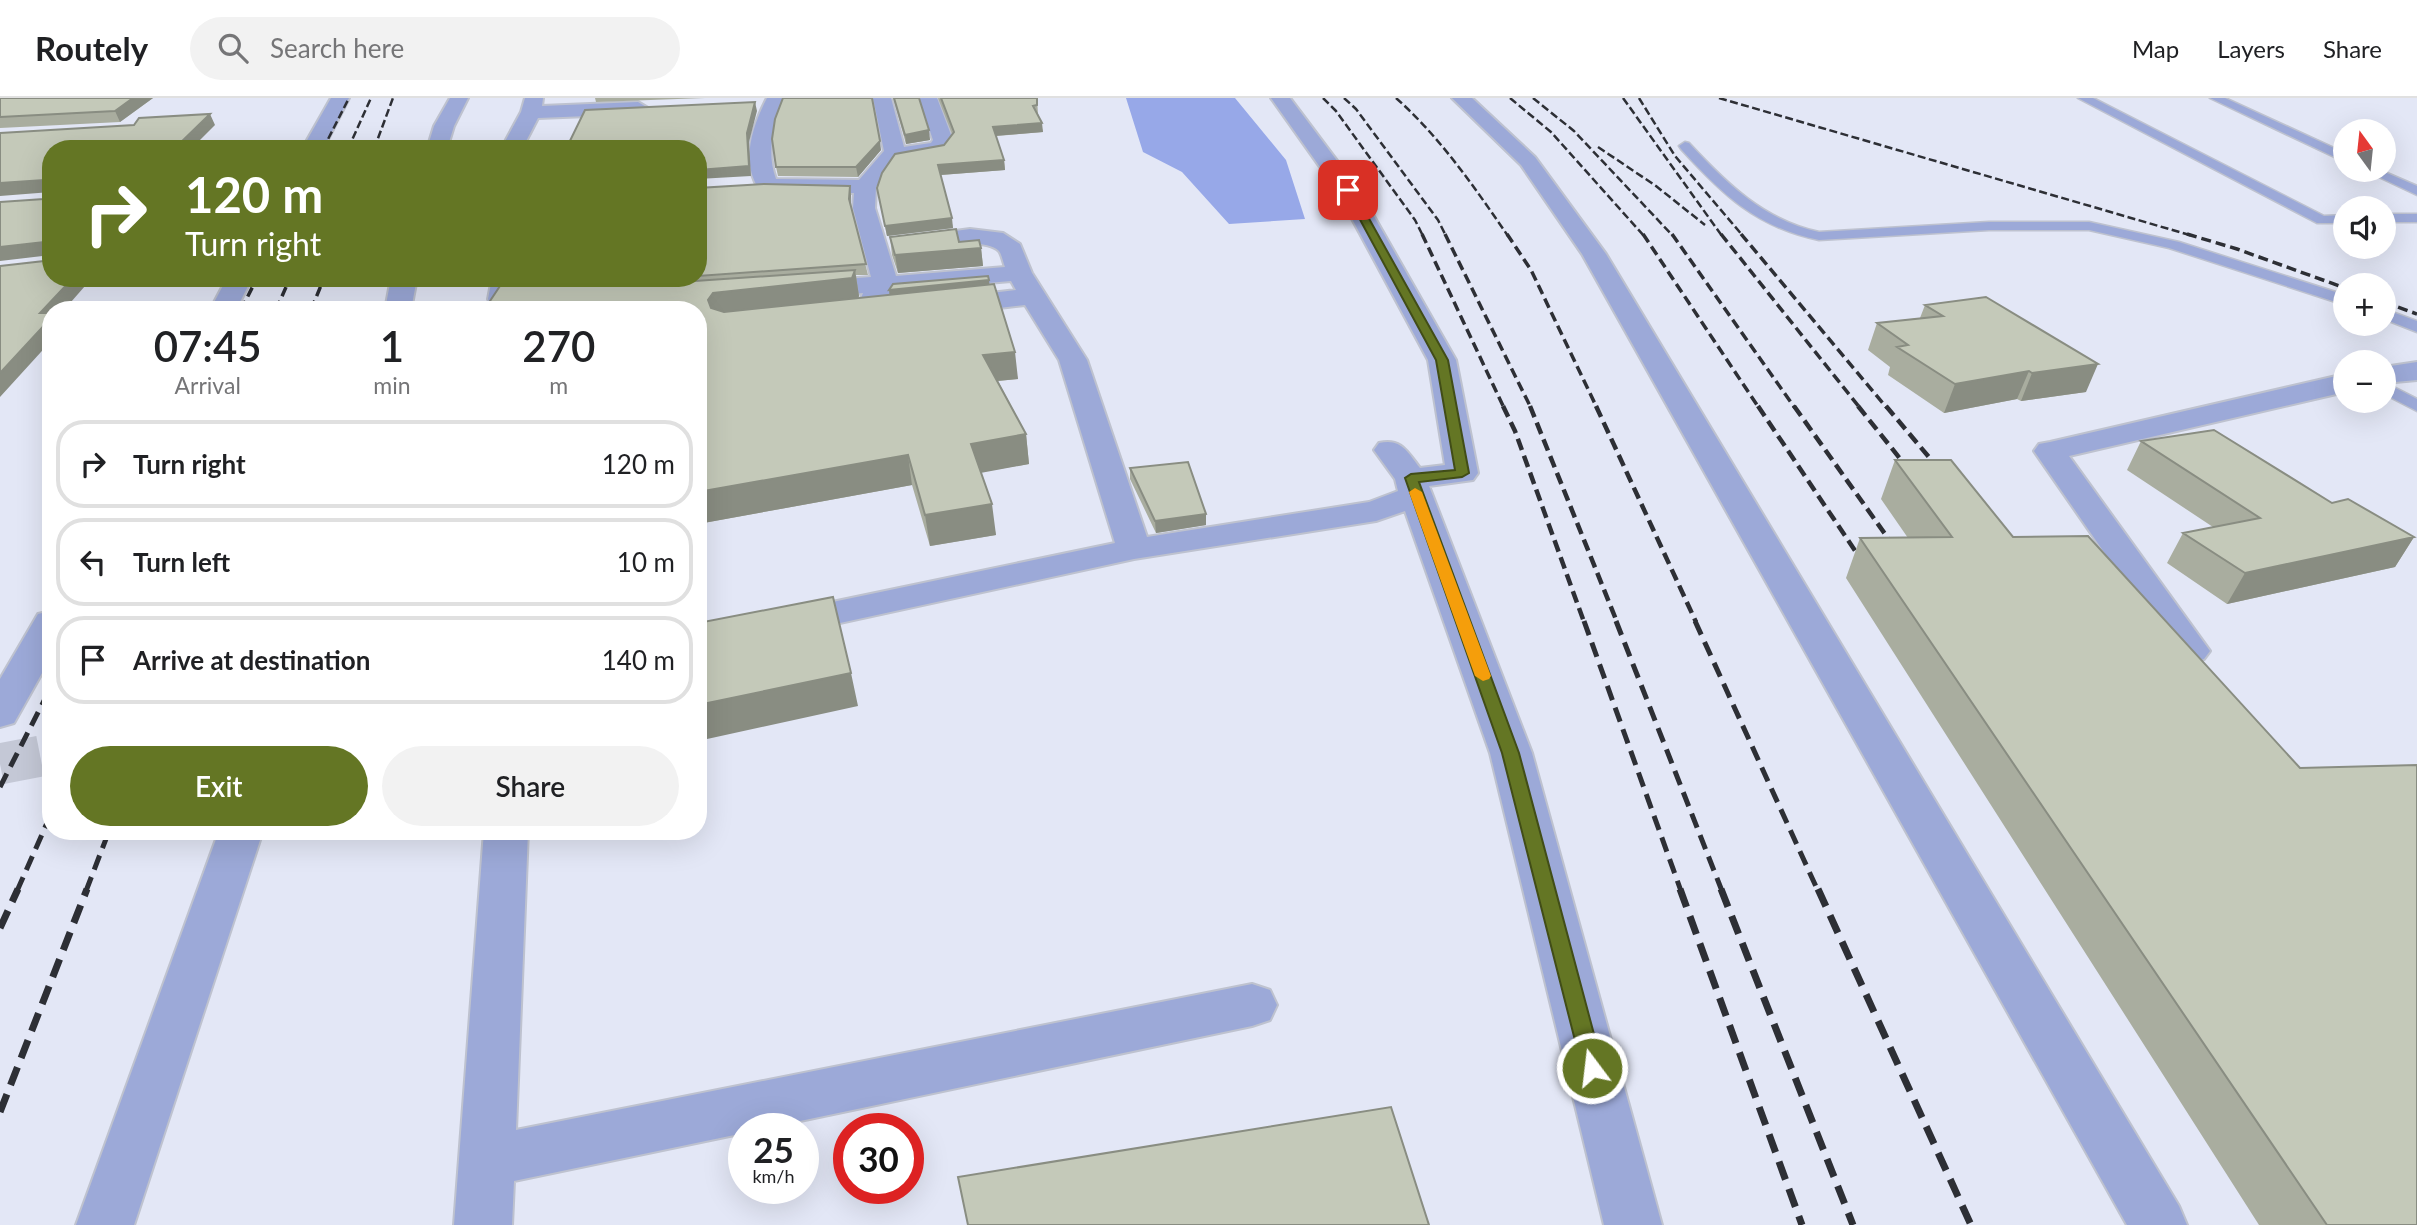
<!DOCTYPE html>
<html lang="en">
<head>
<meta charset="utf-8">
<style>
  :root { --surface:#fff; --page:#f2f2f2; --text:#202124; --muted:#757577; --line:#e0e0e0; --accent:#647624 }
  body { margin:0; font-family:Lato,sans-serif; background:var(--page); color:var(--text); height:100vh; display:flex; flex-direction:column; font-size:26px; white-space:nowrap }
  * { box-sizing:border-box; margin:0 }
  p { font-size:23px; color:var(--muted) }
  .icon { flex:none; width:38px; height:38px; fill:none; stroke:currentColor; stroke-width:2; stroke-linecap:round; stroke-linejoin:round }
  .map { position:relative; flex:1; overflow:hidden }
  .sheet { position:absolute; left:42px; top:203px; width:665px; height:539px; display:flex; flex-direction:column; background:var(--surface); border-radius:28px; box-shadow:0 7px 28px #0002 }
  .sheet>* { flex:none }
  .banner { position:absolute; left:42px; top:42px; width:665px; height:147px; border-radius:28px; box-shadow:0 7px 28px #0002; background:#647624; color:#fff; overflow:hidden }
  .needle { width:46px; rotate:345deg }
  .fabs { position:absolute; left:2333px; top:21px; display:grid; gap:14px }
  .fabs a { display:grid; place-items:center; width:63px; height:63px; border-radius:50%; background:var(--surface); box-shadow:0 7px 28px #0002; font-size:35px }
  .speed { position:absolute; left:728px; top:1015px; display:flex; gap:14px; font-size:35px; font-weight:700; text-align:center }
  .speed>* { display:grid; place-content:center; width:91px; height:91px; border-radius:50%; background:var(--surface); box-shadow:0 7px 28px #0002; line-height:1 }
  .speed small { font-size:18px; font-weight:400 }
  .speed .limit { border:10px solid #d22; background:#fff; color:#111 }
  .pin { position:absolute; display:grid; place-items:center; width:60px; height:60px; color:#fff; margin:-30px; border-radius:14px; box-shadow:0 4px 10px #0006 }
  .me { position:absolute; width:77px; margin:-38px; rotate:345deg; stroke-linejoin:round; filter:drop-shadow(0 0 5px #0008) }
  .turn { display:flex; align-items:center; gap:24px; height:147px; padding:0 28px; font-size:32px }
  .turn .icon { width:91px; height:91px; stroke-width:2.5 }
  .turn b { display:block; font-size:49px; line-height:60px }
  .eta { display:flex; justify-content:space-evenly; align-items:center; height:119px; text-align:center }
  .eta b { font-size:42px; font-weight:600; line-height:49px }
  .action { display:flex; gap:14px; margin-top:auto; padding:14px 28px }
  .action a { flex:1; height:80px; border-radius:42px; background:var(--accent); color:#fff; font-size:28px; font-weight:600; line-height:80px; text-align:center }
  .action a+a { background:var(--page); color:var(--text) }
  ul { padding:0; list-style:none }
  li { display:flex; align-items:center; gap:21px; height:88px; margin:0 14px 10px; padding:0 14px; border:4px solid var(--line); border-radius:28px }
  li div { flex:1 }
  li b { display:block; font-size:26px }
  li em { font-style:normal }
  header { display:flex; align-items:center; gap:42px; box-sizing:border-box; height:98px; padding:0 35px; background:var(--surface); border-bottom:2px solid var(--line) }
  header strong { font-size:33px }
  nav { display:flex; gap:38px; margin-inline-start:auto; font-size:24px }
  .search { width:490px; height:63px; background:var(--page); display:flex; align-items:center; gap:18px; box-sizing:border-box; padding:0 24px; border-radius:38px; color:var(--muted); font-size:26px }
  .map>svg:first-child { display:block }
</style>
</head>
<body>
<header>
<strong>Routely</strong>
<div class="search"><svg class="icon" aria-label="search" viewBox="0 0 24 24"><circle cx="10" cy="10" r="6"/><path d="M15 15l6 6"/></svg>Search here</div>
<nav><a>Map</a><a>Layers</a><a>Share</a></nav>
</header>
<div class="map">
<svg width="2417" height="1127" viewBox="0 0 2417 1127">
  <rect width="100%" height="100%" fill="#e3e7f6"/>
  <path fill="#97a8e8" d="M 1126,0 L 1235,0 L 1286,62 L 1305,121 L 1229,126 L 1182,74 L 1143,54 Z"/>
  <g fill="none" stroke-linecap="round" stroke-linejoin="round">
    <path stroke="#c4c8d6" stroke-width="41" stroke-dasharray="41 21" stroke-linecap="butt" d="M 0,666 L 51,656"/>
    <defs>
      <path id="service" d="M 2078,0 L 2093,0 L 2324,118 L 2345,117 L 2345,125 L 2317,125 Z
        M 2210,0 L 2225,0 L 2345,55 L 2345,64 Z
        M 1685,44 L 1689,45 C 1727,86 1764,122 1819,134 L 1989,124 L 2089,124 L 2179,144 L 2345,197 L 2345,207 L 2169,150 L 2089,132 L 1989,132 L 1819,142 C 1756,129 1723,97 1681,51 L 1679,48 Z
        M 2364,72 L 2380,72 L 2417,88 L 2417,97 Z
        M 2384,116 L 2417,116 L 2417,124 L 2384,124 Z
        M 2384,211 L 2417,223 L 2417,234 L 2384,221 Z
        M 2384,284 L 2417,301 L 2417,313 L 2384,296 Z"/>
      <path id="minor" d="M 331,0 L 349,0 L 323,51 L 302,51 Z
        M 450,0 L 468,0 L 454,28 L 447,51 L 427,51 L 434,28 Z
        M 525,0 L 543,0 L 542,8 L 638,4 L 648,10 L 638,16 L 538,20 L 522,51 L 501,51 L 521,14 Z
        M 767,0 L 785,0 C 773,26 766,54 776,81 L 859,82 L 884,53 L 873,0 L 891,0 L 904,49 L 931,45 L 933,42 L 919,0 L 937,0 L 953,42 L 945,54 L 895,63 L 876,89 L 875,110 L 896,178 L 1005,169 C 1003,164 1002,157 999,153 C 983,137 926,151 905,153 L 896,151 L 893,146 L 896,141 L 970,131 L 1003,135 L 1020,146 L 1032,175 L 1087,262 L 1147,439 L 1369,404 L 1398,393 L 1395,381 L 1374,352 L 1379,345 C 1401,340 1407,353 1420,370 L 1445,367 L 1428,262 L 1337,93 L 1271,0 L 1290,0 L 1359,92 L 1456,262 L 1478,375 L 1473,382 L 1429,388 L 1532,655 L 1662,1127 L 1604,1127 L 1490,655 L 1405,413 L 1376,423 L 1134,461 L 698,556 L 698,532 L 1115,445 L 1059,262 L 1025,207 L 949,216 L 940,214 L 936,208 L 940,202 L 949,200 L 1016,192 L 1011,183 L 893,193 L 881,212 L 872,214 L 863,212 L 859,206 L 863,195 L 805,200 L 796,197 L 792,192 L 796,187 L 805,184 L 871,179 L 853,110 L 854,95 L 774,95 L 759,91 C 740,63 753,27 767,0 Z
        M 1452,0 L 1472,0 L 1535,59 L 1606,156 L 2179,1108 L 2187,1127 L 2127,1127 L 1582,156 L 1521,67 Z
        M 227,180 L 252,180 L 236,212 L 210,212 Z
        M 391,180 L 417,180 L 411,212 L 385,212 Z
        M 492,180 L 518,180 L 515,202 L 544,205 L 548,211 L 577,180 L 604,180 L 575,212 L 493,212 L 488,201 Z
        M 2417,264 L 2417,282 L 2384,285 L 2384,269 Z
        M 2345,276 L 2345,294 L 2069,358 L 2210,553 L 2204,561 L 2191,565 L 2178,561 L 2034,353 L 2039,346 L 2050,344 Z
        M 51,513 L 51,559 L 14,625 L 0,629 L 0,581 L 38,516 Z
        M 219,733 L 263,733 L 134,1127 L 76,1127 Z
        M 484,733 L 528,733 L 516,1032 L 1252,886 L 1270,892 L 1277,907 L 1270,922 L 1252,928 L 762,1031 L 744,1031 L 744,1035 L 514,1083 L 512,1127 L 454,1127 Z"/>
    </defs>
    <use href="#service" stroke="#bec2cf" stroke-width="3"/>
    <use href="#minor" stroke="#bec2cf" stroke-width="4"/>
    <use href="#service" fill="#9ca9d8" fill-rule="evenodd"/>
    <use href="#minor" fill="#9ca9d8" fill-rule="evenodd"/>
    <path stroke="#2d2f35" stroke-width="2.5" stroke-dasharray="8 3.5" stroke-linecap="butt" d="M 1323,0 L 1336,13 L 1415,122 L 1423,138
      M 1344,0 L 1356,11 L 1438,122 L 1446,138
      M 1396,0 C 1440,39 1475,90 1508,138
      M 1510,0 L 1551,34 L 1644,138
      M 1533,0 L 1574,33 L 1673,138
      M 1623,0 L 1722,138
      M 1639,0 L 1675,58 L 1743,138
      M 1719,0 L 2193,138
      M 1598,49 L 1656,88 L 1705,127
      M 323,51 L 349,0
      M 348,51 L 371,0
      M 374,51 L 393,0"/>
    <path stroke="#2d2f35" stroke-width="3.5" stroke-dasharray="10 5" stroke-linecap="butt" d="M 1422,136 L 1504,310
      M 1445,136 L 1531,310
      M 1507,136 L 1531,172 L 1597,310
      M 1643,136 L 1759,310
      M 1672,136 L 1795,310
      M 1721,136 L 1860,310
      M 1741,136 L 1887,310
      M 2187,136 L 2237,151 L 2345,190
      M 2384,204 L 2417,216
      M 241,212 L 257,180
      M 276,212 L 290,180
      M 311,212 L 324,180"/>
    <path stroke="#2d2f35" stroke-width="4.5" stroke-dasharray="12 6" stroke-linecap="butt" d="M 1503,308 L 1515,333 L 1584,524
      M 1530,308 L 1617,524
      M 1596,308 L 1696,524
      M 1758,308 L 1866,469
      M 1794,308 L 1900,457
      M 1858,308 L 1914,378
      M 1886,308 L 1944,377"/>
    <path stroke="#2d2f35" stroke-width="5" stroke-dasharray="15 8" stroke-linecap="butt" d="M 1584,523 L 1681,793
      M 1616,523 L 1722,793
      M 1695,523 L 1818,793
      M 0,689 L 51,589
      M 17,793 L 51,716
      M 86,793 L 109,733"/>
    <path stroke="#2d2f35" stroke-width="7" stroke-dasharray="19 10" stroke-linecap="butt" d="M 1680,791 L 1802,1127
      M 1721,791 L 1853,1127
      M 1818,791 L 1971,1127
      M 0,830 L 18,791
      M 0,1014 L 87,791"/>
  </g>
  <path fill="#a9ad9f" d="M 0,0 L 153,0 L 120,24 L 0,30 Z
    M 595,0 L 705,0 L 596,4 Z
    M 893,0 L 919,0 L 930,42 L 906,46 Z
    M 938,0 L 1037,0 L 1038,16 L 1043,34 L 996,38 L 1004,62 L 1005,72 L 941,77 L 953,130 L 887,138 L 877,90 L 944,47 L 952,36 Z
    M 881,52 L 858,79 L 778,78 L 776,69 Z
    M 850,88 L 851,98 L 851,108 L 868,177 L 856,177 L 859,198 L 858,200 L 890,197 L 889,192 L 990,187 L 1018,281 L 998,283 L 1026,336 L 1029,366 L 981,374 L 996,437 L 930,448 L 912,387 L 698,426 L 698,212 L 608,188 L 607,184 L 608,180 L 698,180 L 698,90 Z
    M 890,139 L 959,144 L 981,150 L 983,168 L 898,175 L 892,157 Z
    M 1925,207 L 2086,294 L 2021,303 L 2017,301 L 1944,315 L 1888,277 L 1890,269 L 1868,252 L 1877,225 L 1920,220 Z
    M 2141,343 L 2332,405 L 2414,439 L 2395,469 L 2227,506 L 2167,465 L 2183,435 L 2213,429 L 2127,372 Z
    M 1895,362 L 2013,439 L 2300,670 L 2417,1127 L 2259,1127 L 1846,480 L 1860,440 L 1908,440 L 1881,401 Z
    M 1130,370 L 1206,427 L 1156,435 L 1130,381 Z"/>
  <path fill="#898d82" d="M 133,0 L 153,0 L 120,24 L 115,13 Z
    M 755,4 L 757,13 L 749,44 L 751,78 L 698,81 L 698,72 L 747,35 Z
    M 210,16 L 215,27 L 191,51 L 174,51 Z
    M 1042,25 L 1043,34 L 994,38 L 993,29 Z
    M 929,32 L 930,42 L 906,46 L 905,37 Z
    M 880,43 L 881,52 L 858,79 L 856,69 Z
    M 1004,62 L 1005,72 L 940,77 L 938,67 Z
    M 44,82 L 51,94 L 0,98 L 0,85 Z
    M 850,88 L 851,98 L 850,111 L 849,101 Z
    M 952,120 L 953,130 L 887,138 L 885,128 Z
    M 44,144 L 51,157 L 0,163 L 0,149 Z
    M 981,150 L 983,168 L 898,175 L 895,157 Z
    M 855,172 L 859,198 L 856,206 L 715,229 L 708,202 L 713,195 Z
    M 73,180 L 92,180 L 64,212 L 51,212 L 51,243 L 0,299 L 0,275 L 40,215 Z
    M 989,182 L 990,192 L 890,202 L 889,192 Z
    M 1015,254 L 1018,281 L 986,284 L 983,257 Z
    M 2098,266 L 2086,294 L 2021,303 L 2032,275 Z
    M 2029,273 L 2017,301 L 1944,315 L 1955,286 Z
    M 1026,336 L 1029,366 L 975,376 L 971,346 Z
    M 908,357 L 912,387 L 698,426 L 698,394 Z
    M 992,406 L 996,437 L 930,448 L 925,417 Z
    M 1206,416 L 1206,427 L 1156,435 L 1155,423 Z
    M 2414,439 L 2395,469 L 2227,506 L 2245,475 Z
    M 851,575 L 858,608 L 698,643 L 698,607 Z"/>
  <path fill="#c4c9b9" stroke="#898d82" stroke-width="2" d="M 0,0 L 133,0 L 115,13 L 0,19 Z
    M 783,0 L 872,0 L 880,43 L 856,69 L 776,69 L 772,41 L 775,21 Z
    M 894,0 L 919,0 L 929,32 L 905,37 Z
    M 941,0 L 1037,0 L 1037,7 L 1033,8 L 1042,25 L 993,29 L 1004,62 L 938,67 L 952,120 L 885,128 L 877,90 L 882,75 L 895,56 L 944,47 L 954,34 Z
    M 755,4 L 747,35 L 749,68 L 698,72 L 698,51 L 566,51 L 585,12 Z
    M 210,16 L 174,51 L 51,51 L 51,180 L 73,180 L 40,215 L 51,215 L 51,220 L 0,275 L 0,168 L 44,163 L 46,161 L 46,147 L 44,144 L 0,149 L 0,104 L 44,101 L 47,99 L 47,85 L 44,82 L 0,85 L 0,35 L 134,27 L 139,20 Z
    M 764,86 L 850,88 L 849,101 L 866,166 L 698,178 L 698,90 Z
    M 956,131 L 959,144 L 979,142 L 981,150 L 895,157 L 890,139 Z
    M 855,172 L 852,180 L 713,195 L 708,202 L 711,210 L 724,214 L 994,186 L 1015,254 L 983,257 L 1026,336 L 971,346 L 992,406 L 925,417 L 908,357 L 698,394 L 698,212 L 484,212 L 500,188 L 622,188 Z
    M 988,178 L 989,182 L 889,192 L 893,186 Z
    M 608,180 L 661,180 L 607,184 Z
    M 1986,199 L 2098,266 L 2032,275 L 2029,273 L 1955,286 L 1897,249 L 1908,247 L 1877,225 L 1943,218 L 1925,207 Z
    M 2214,332 L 2332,405 L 2348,401 L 2414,439 L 2245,475 L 2183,435 L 2260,420 L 2141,343 Z
    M 1895,362 L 1951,362 L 2013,439 L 2088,438 L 2300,670 L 2417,667 L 2417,1127 L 2327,1127 L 1860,440 L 1952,439 Z
    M 1188,364 L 1206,416 L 1155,423 L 1130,370 Z
    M 833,499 L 851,575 L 698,607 L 698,525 Z
    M 1391,1009 L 1429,1127 L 968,1127 L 958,1079 Z"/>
  <path fill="#647624" stroke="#414d17" stroke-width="2" d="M 1348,89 L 1353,92 L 1448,262 L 1469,375 L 1462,379 L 1419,384 L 1519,655 L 1603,970 L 1600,976 L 1592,979 L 1585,976 L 1582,970 L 1502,655 L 1405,380 L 1411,376 L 1455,372 L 1436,262 L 1344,92 Z"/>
  <path fill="#f59e0b" d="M 1415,390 L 1422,394 L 1491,578 L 1489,581 L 1483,583 L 1475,578 L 1409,394 Z"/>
</svg>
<div class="fabs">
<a><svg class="needle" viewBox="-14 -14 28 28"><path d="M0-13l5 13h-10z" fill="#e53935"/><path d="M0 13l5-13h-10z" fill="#757577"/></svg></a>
<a><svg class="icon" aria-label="sound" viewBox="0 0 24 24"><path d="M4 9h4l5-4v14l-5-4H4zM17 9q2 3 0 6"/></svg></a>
<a>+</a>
<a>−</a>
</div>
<div class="speed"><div>25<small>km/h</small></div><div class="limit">30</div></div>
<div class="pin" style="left:1348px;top:92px;background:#d93025"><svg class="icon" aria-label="arrive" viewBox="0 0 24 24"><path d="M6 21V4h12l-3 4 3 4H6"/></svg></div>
<svg class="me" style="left:1592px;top:970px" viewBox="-20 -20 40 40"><circle r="17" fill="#647624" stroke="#fff" stroke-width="3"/><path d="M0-11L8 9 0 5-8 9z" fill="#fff"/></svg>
<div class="banner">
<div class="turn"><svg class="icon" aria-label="right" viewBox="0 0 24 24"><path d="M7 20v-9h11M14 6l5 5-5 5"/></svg><div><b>120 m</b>Turn right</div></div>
</div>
<section class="sheet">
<div class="eta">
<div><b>07:45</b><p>Arrival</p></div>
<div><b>1</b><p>min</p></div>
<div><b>270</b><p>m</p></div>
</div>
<ul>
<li><svg class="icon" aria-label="right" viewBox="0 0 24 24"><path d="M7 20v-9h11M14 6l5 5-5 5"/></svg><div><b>Turn right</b></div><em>120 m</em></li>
<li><svg class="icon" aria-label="left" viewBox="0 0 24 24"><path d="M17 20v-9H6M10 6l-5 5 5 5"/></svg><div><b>Turn left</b></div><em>10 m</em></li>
<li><svg class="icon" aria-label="arrive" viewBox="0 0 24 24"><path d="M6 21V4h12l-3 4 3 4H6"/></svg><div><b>Arrive at destination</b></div><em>140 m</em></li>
</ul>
<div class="action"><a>Exit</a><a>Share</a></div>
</section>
</div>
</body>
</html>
